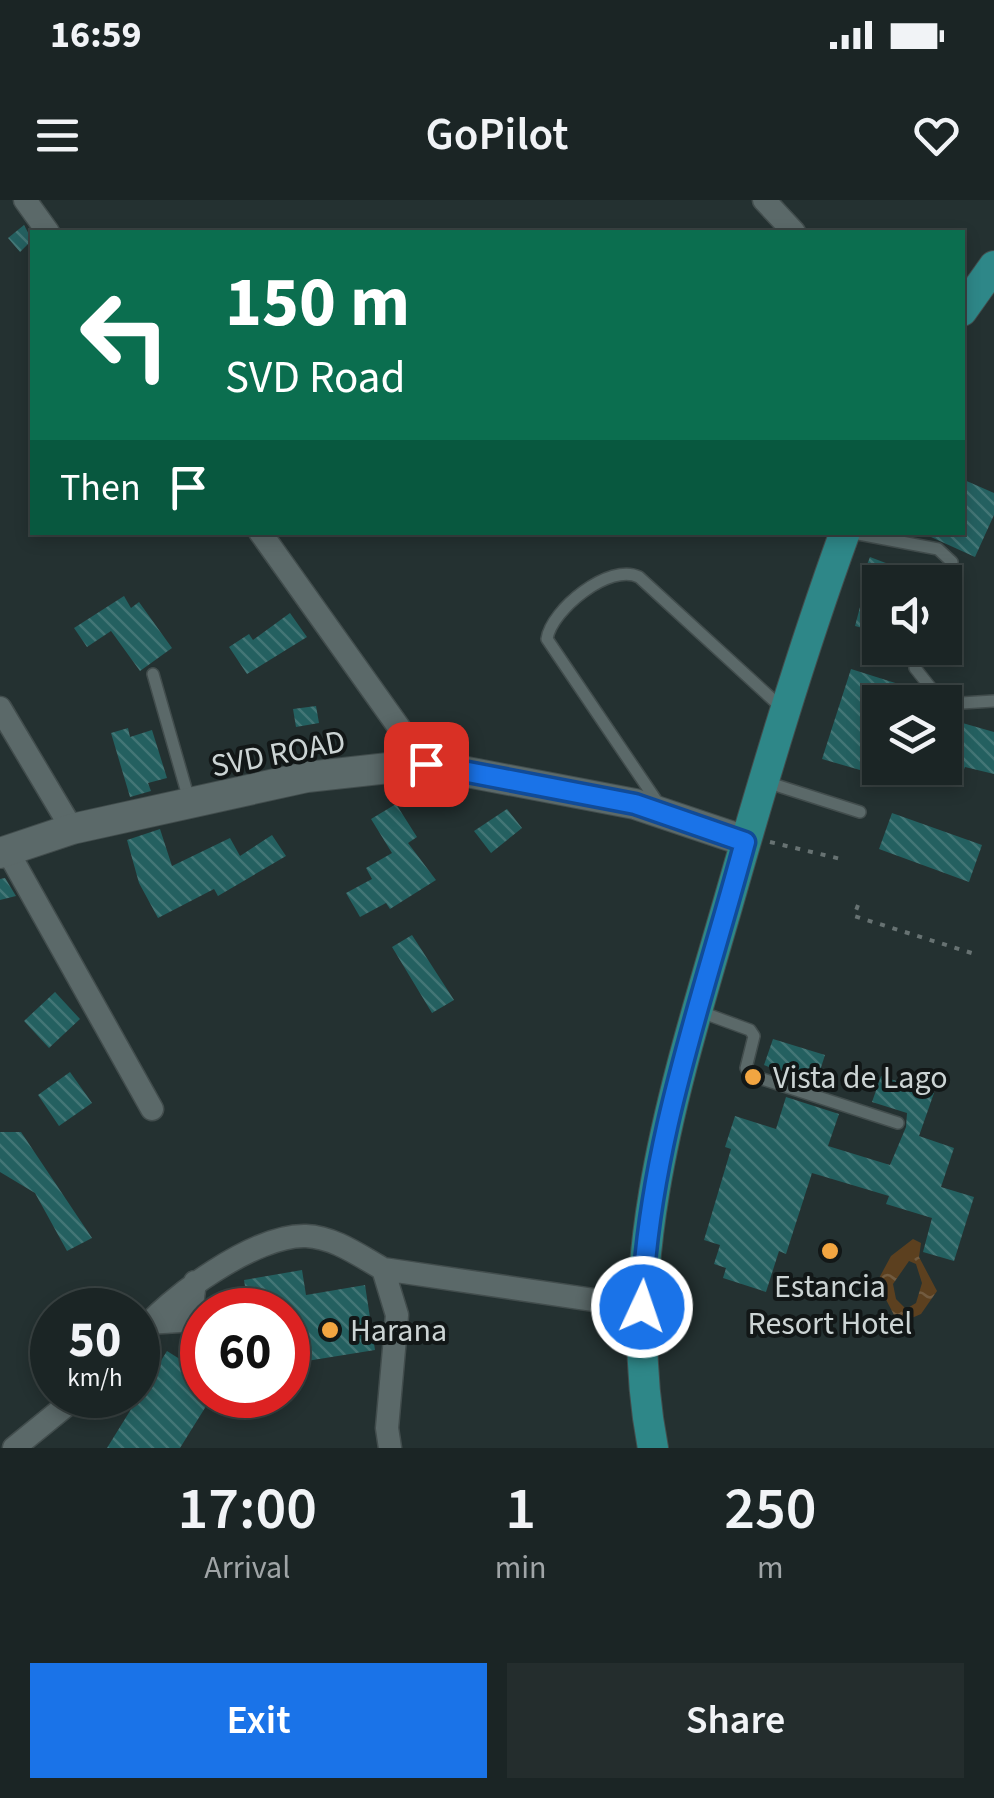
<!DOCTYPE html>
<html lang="en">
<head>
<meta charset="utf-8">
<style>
  :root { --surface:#1b2525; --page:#242d2d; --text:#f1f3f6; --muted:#a0a5a7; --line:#394242; --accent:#1a73e8 }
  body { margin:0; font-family:"Source Sans 3",sans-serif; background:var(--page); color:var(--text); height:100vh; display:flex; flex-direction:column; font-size:38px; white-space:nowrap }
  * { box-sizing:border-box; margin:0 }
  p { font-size:32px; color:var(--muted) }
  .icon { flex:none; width:55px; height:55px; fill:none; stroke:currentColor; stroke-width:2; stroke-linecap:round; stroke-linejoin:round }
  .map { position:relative; height:1248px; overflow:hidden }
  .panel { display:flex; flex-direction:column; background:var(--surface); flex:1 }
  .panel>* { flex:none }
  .guide { position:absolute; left:30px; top:30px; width:935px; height:305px; border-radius:0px; box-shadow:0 5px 15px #0003,0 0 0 2px var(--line); background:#0b6e4f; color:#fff; overflow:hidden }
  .controls { position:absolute; left:862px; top:365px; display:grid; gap:20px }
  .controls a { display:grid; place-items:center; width:100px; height:100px; border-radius:0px; background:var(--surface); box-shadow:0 5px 15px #0003,0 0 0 2px var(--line); font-size:50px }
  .speed { position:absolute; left:30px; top:1088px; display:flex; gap:20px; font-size:50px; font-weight:700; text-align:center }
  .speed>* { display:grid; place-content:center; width:130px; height:130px; border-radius:50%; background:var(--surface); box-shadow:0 5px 15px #0003,0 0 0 2px var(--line); line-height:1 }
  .speed small { font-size:25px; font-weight:400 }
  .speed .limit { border:15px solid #d22; background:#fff; color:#111 }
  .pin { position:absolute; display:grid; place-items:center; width:85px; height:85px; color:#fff; margin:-42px; border-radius:20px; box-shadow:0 5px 15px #0006 }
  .me { position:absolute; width:110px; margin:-55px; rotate:3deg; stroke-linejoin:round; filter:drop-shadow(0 0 8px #0008) }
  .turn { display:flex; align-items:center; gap:35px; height:210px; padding:0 30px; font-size:45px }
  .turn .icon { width:130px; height:130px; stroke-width:2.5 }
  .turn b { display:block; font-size:70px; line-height:85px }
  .then { display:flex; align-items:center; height:95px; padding:0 30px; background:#0003; gap:20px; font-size:38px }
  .eta { display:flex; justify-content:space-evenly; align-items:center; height:170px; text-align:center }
  .eta b { font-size:60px; font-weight:600; line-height:70px }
  .action { display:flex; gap:20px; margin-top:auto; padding:20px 30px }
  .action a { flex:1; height:115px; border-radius:0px; background:var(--accent); color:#fff; font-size:40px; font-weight:600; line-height:115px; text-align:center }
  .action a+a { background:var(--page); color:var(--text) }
  .status { display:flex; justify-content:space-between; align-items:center; height:70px; padding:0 50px; background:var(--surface); direction:ltr }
  .status svg { height:28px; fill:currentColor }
  header { display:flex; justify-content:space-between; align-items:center; height:130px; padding:0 30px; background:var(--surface); font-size:45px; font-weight:600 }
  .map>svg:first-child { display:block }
</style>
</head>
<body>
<div class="status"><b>16:59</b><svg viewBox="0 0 49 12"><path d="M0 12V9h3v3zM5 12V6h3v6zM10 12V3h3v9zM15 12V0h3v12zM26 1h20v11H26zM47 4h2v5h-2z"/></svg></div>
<header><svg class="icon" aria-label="menu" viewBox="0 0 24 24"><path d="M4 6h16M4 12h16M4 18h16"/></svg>GoPilot<svg class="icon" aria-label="heart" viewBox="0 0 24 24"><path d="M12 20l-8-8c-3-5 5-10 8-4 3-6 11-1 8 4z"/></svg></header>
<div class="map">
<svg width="994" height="1248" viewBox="0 0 994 1248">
  <defs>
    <pattern id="water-ripples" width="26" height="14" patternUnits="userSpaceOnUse" patternTransform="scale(2.5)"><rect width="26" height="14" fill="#5c401f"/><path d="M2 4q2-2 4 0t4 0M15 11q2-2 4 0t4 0" fill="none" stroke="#725b3f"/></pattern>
    <pattern id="building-back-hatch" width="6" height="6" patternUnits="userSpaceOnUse" patternTransform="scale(2.5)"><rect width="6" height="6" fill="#246060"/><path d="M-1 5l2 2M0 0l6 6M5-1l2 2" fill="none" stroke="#437676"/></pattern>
  </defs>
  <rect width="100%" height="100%" fill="#243131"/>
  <path fill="url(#water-ripples)" fill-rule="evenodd" d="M 913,1039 L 921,1043 L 919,1057 L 937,1091 L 921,1114 L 907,1120 L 894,1115 L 877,1082 L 891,1056 ZM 909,1061 L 916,1064 L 922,1083 L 916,1103 L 906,1109 L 896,1099 L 893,1084 Z"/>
  <path fill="url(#building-back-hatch)" d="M 24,25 L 32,40 L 20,52 L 8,38 Z
    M 962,279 L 994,293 L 994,315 L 975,357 L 920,332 L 962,332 Z
    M 870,357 L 891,365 L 885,382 L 880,382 L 877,432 L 855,426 L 866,384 L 860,382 Z
    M 124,396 L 131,408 L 139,402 L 172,448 L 140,471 L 111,431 L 87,447 L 74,428 Z
    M 290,413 L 307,437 L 247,474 L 229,447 L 249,434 L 253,440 Z
    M 851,469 L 908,487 L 903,502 L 880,502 L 880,564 L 864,559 L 860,570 L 822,559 Z
    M 316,506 L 319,523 L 296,527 L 293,509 Z
    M 945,518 L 994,532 L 994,574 L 965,567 L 961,577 L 945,573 Z
    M 128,528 L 130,537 L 152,530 L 167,578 L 148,583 L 151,591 L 130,597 L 111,533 Z
    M 396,604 L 417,637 L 408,643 L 436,680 L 390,709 L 386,703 L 360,717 L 346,693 L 372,679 L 366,668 L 392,653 L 371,619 Z
    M 507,609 L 522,628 L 491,653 L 474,631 Z
    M 892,613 L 982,645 L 969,682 L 879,649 Z
    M 160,629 L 172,666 L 230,638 L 240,656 L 272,635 L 286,656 L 218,696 L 214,689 L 158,718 L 139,683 L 127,640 Z
    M 5,678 L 16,696 L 0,700 L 0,679 Z
    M 412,735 L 454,800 L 432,813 L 392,747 Z
    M 55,792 L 80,819 L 49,848 L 24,821 Z
    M 773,839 L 825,855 L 815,886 L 764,865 Z
    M 70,872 L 92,903 L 59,926 L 38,895 Z
    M 881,876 L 934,893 L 919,936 L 954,948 L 941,987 L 974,997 L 954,1061 L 923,1052 L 932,1018 L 886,1004 L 889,996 L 812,973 L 786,1054 L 779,1051 L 766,1092 L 723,1078 L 726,1068 L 714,1064 L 720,1045 L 704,1040 L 731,949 L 725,947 L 735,916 L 776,929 L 786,897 L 839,914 L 828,946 L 890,965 L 906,927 L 907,913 L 872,902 Z
    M 0,932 L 21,932 L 92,1038 L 67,1051 L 35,993 L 0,972 Z
    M 302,1070 L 306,1095 L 365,1085 L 375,1150 L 288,1164 L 288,1110 L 249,1110 L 244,1080 Z
    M 167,1151 L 202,1173 L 202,1195 L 213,1195 L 180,1248 L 107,1248 Z"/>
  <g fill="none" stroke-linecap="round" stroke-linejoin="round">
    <defs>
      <path id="service" d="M 848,332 L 938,349 L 952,362 L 945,383
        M 920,448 L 915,468 L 942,502
        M 153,474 L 190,603
        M 945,504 L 994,501
        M 766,582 L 860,612
        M 658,603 L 547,439 C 551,410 610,362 639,377 L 782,508
        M 701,812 L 750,830 L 754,836 L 746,868 L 750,875 L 898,923"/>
      <path id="minor" d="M 25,0 L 48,32
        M 764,0 L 794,32
        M 260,332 L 425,564
        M 0,508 L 72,629
        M 7,650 L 152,909
        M 383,1069 L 397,1115 L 387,1228 L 390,1248
        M 147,1123 L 180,1121 L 191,1113 L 195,1082
        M 138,1136 C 167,1098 256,1034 306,1036 C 334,1037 360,1056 383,1069 L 641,1107
        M 14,1248 L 79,1195"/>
      <path id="secondary" d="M 0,653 L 72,629 L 307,577 L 425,564 L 635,604 L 745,641"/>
      <path id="primary" d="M 962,111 L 994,66
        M 653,1248 C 617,1063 676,883 727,707 C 763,581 800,456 845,332"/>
    </defs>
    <use href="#service" stroke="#424d4d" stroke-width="14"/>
    <use href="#minor" stroke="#424d4d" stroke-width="25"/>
    <use href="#secondary" stroke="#424d4d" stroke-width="32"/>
    <use href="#primary" stroke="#424d4d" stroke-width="32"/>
    <path stroke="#677272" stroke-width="4" stroke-dasharray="5 8" stroke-linecap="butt" d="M 770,642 L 845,660
      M 858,705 L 854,716 L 978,755"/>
    <use href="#service" stroke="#5b6969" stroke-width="11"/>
    <use href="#minor" stroke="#5b6969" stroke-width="22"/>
    <use href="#secondary" stroke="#5b6969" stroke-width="30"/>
    <use href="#primary" stroke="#2e8788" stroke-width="30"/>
  </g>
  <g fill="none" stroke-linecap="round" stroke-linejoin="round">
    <defs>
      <path id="route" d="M 426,564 L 635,604 L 745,642 C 704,795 648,947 642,1107"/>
    </defs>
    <use href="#route" stroke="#114b97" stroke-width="25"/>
    <use href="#route" stroke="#1a73e8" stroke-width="18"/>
  </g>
  <g fill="#f2a541" stroke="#121717" stroke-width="4">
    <circle cx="753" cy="877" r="10"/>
    <circle cx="830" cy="1051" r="10"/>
    <circle cx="330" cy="1130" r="10"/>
  </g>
  <g text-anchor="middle" stroke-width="8" stroke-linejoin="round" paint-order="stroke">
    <g font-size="32" fill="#ccd4d4" stroke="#121717">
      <text transform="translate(278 553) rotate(-11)" y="11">SVD ROAD</text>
    </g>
    <g font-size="32" fill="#ccd4d4" stroke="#121717" text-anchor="start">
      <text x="773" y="888">Vista de Lago</text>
      <text x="830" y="1097" text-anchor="middle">Estancia<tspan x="830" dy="37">Resort Hotel</tspan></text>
      <text x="350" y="1141">Harana</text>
    </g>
  </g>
</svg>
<div class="controls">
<a><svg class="icon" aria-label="sound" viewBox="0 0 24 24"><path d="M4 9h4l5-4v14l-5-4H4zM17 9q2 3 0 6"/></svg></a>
<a><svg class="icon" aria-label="layers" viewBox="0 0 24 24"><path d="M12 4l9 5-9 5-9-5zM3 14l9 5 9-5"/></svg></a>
</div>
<div class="speed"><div>50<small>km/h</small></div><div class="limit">60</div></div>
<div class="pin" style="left:426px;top:564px;background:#d93025"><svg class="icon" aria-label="arrive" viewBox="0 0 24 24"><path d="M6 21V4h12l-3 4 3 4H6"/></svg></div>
<svg class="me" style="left:642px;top:1107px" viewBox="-20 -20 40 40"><circle r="17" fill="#1a73e8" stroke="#fff" stroke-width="3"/><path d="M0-11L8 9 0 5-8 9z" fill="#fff"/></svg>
<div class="guide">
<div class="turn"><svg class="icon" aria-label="left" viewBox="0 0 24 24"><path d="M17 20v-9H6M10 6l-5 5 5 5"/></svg><div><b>150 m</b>SVD Road</div></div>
<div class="then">Then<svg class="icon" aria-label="arrive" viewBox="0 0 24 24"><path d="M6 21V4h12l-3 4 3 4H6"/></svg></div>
</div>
</div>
<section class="panel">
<div class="eta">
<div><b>17:00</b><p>Arrival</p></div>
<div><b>1</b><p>min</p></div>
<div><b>250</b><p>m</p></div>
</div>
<div class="action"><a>Exit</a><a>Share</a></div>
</section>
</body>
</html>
